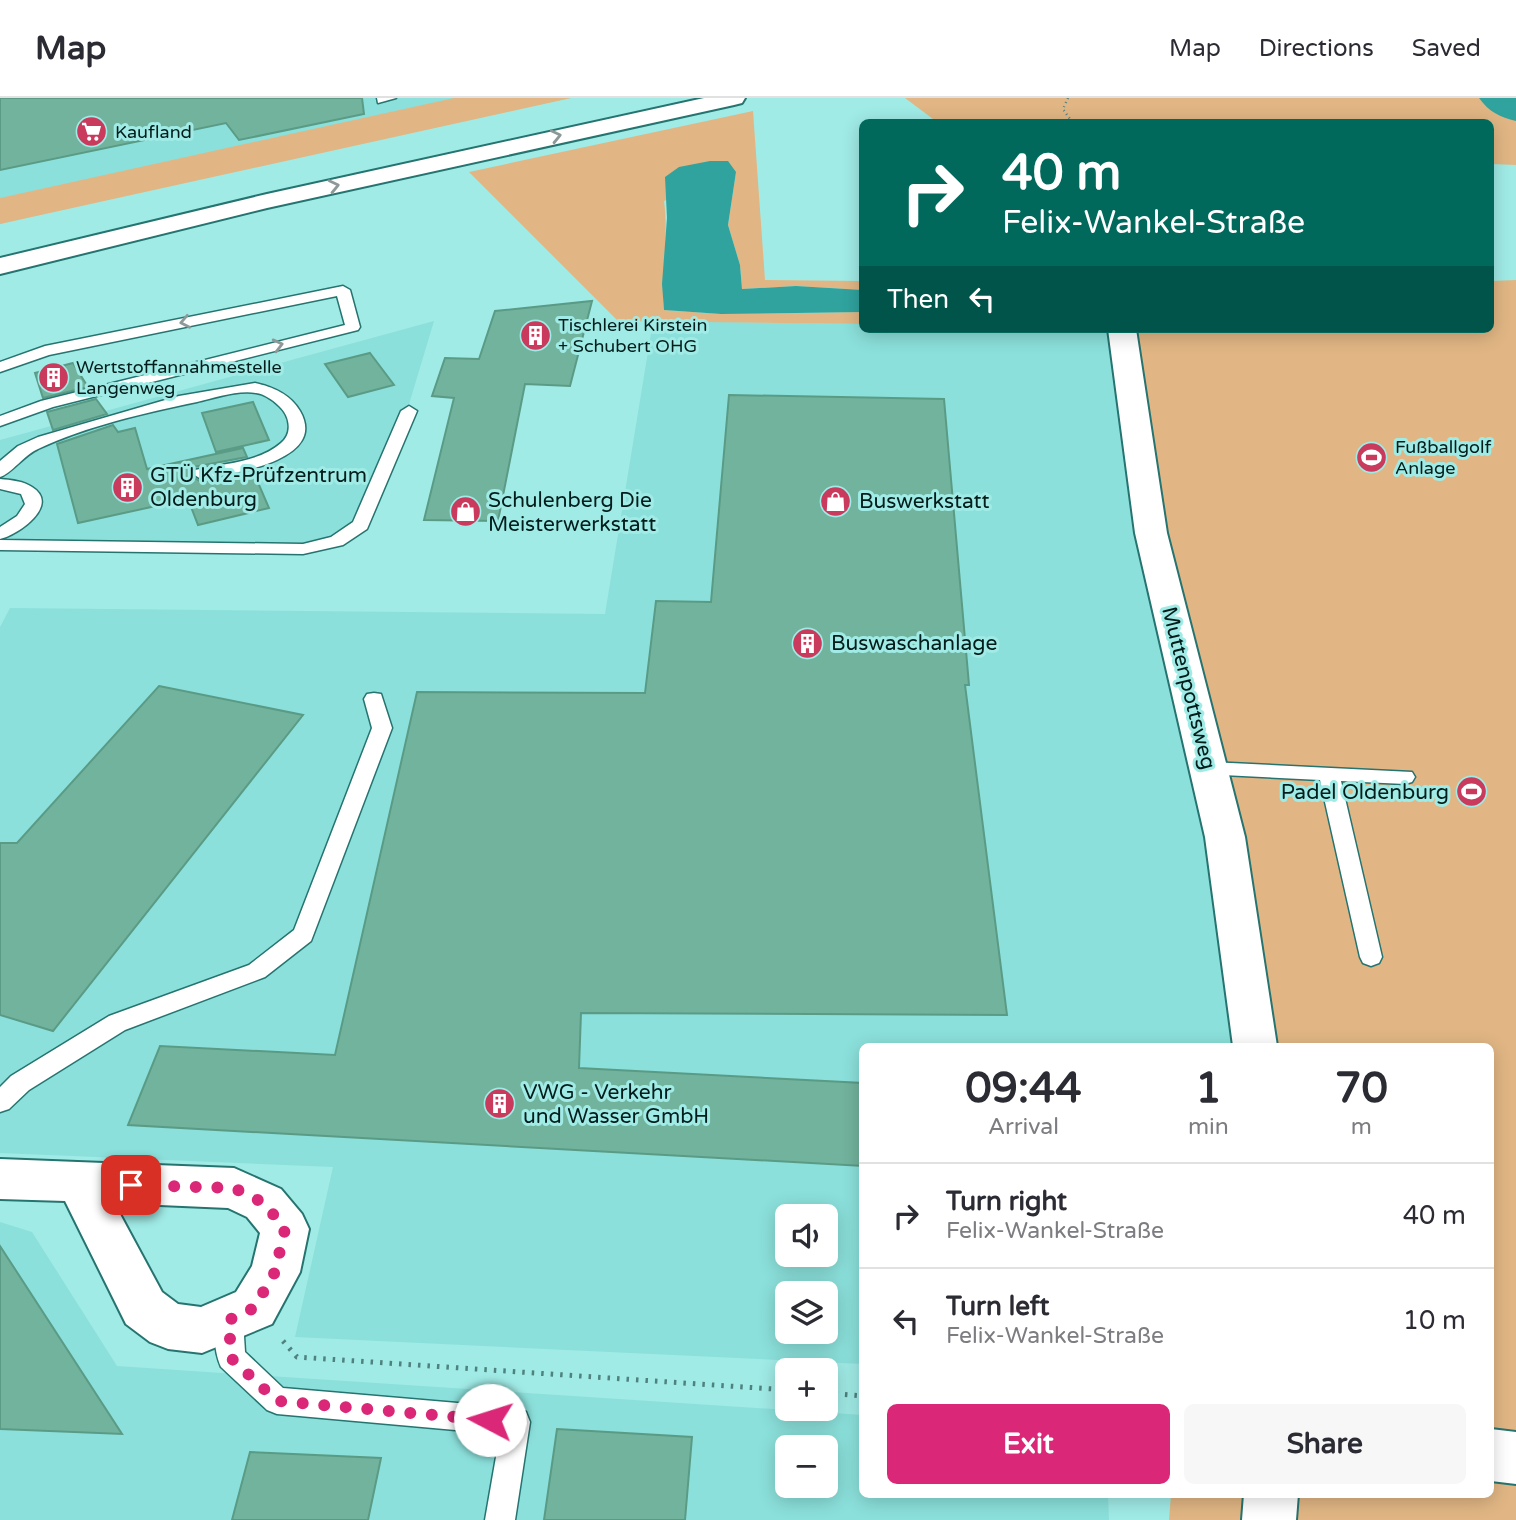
<!DOCTYPE html>
<html lang="en">
<head>
<meta charset="utf-8">
<style>
  :root { --surface:#fff; --page:#f7f7f7; --text:#2b2b33; --muted:#7c7c81; --line:#e1e1e2; --accent:#db2777 }
  body { margin:0; font-family:"Varela Round",sans-serif; background:var(--page); color:var(--text); height:100vh; display:flex; flex-direction:column; font-size:26px; white-space:nowrap }
  * { box-sizing:border-box; margin:0 }
  p { font-size:23px; color:var(--muted) }
  .icon { flex:none; width:38px; height:38px; fill:none; stroke:currentColor; stroke-width:2; stroke-linecap:round; stroke-linejoin:round }
  .map { position:relative; flex:1; overflow:hidden }
  .side { position:absolute; left:859px; top:945px; width:635px; height:455px; display:flex; flex-direction:column; background:var(--surface); border-radius:10px; box-shadow:0 4px 18px #0003 }
  .side>* { flex:none }
  .top-card { position:absolute; left:859px; top:21px; width:635px; height:214px; border-radius:10px; box-shadow:0 4px 18px #0003; background:#00695c; color:#fff; overflow:hidden }
  .buttons { position:absolute; left:775px; top:1106px; display:grid; gap:14px }
  .buttons a { display:grid; place-items:center; width:63px; height:63px; border-radius:10px; background:var(--surface); box-shadow:0 4px 18px #0003; font-size:35px }
  .pin { position:absolute; display:grid; place-items:center; width:60px; height:60px; color:#fff; margin:-30px; border-radius:14px; box-shadow:0 4px 10px #0006 }
  .me { position:absolute; width:77px; margin:-38px; rotate:275deg; stroke-linejoin:round; filter:drop-shadow(0 0 5px #0008) }
  .turn { display:flex; align-items:center; gap:24px; height:147px; padding:0 28px; font-size:32px }
  .turn .icon { width:91px; height:91px; stroke-width:2.5 }
  .turn b { display:block; font-size:49px; line-height:60px }
  .then { display:flex; align-items:center; height:66px; padding:0 28px; background:#0003; gap:14px; font-size:26px }
  .eta { display:flex; justify-content:space-evenly; align-items:center; height:119px; text-align:center }
  .eta b { font-size:42px; font-weight:700; line-height:49px }
  .primary-button { display:flex; gap:14px; margin-top:auto; padding:14px 28px }
  .primary-button a { flex:1; height:80px; border-radius:10px; background:var(--accent); color:#fff; font-size:28px; font-weight:700; line-height:80px; text-align:center }
  .primary-button a+a { background:var(--page); color:var(--text) }
  ul { padding:0; list-style:none }
  li { display:flex; align-items:center; gap:21px; height:105px; padding:0 28px; border-top:2px solid var(--line) }
  li div { flex:1 }
  li b { display:block; font-size:26px }
  li em { font-style:normal }
  header { display:flex; align-items:center; gap:42px; box-sizing:border-box; height:98px; padding:0 35px; background:var(--surface); border-bottom:2px solid var(--line) }
  header strong { font-size:33px }
  nav { display:flex; gap:38px; margin-inline-start:auto; font-size:24px }
  .map>svg:first-child { display:block }
</style>
</head>
<body>
<header>
<strong>Map</strong>
<nav><a>Map</a><a>Directions</a><a>Saved</a></nav>
</header>
<div class="map">
<svg width="1516" height="1422" viewBox="0 0 1516 1422">
  <rect width="100%" height="100%" fill="#a0ebe6"/>
  <path fill="#8be0db" fill-rule="evenodd" d="M 0,0 L 571,0 L 294,57 L 0,126 Z
    M 434,223 L 407,313 L 361,427 L 337,443 L 303,451 L 0,447 L 0,342 Z
    M 653,223 L 863,226 L 863,231 L 1122,231 L 1225,739 L 1246,948 L 863,948 L 863,1266 L 295,1239 L 333,1069 L 0,1055 L 0,529 L 10,510 L 605,516 ZM 788,1118 L 826,1118 L 826,1157 L 788,1157 ZM 788,1195 L 826,1195 L 826,1234 L 788,1234 Z
    M 0,1124 L 32,1134 L 117,1268 L 863,1317 L 863,1396 L 1108,1397 L 1109,1422 L 0,1422 ZM 788,1349 L 826,1349 L 826,1388 L 788,1388 Z"/>
  <path fill="#e1b684" d="M 454,0 L 571,0 L 0,126 L 0,100 Z
    M 905,0 L 1516,0 L 1516,67 L 1491,66 L 1491,24 L 937,24 Z
    M 753,13 L 765,182 L 863,183 L 863,192 L 796,188 L 742,191 L 740,167 L 728,127 L 736,74 L 664,103 C 669,139 661,176 664,212 L 721,216 L 863,214 L 863,226 L 618,223 L 469,74 Z
    M 1516,182 L 1516,1422 L 1169,1422 L 1171,1397 L 1491,1396 L 1491,948 L 1255,948 L 1225,739 L 1122,231 L 1491,231 L 1491,183 Z"/>
  <path fill="#30a39e" d="M 710,63 L 728,63 L 736,74 L 728,127 L 740,167 L 742,191 L 796,188 L 863,192 L 863,214 L 721,216 L 664,212 L 662,186 L 667,120 L 665,79 L 679,69 Z"/>
  <g fill="none" stroke-linecap="round" stroke-linejoin="round">
    <path fill="#30a39e" fill-rule="evenodd" d="M 1479,0 L 1516,0 L 1516,23 C 1500,19 1489,14 1479,0 Z"/>
  </g>
  <path fill="#72b39d" stroke="#5a9b86" stroke-width="2" d="M 0,0 L 362,0 L 364,16 L 239,42 L 226,25 L 0,72 Z
    M 592,203 L 570,288 L 525,286 L 498,423 L 424,422 L 454,300 L 432,298 L 445,260 L 479,261 L 495,213 Z
    M 370,255 L 394,287 L 348,299 L 325,266 Z
    M 73,265 L 88,289 L 43,300 L 35,275 Z
    M 729,297 L 944,301 L 969,587 L 965,587 L 1007,917 L 581,915 L 579,970 L 863,985 L 863,1068 L 128,1027 L 160,948 L 335,957 L 417,594 L 645,595 L 656,503 L 711,504 Z
    M 96,301 L 107,316 L 53,332 L 47,314 Z
    M 253,304 L 269,342 L 216,354 L 202,315 Z
    M 113,327 L 118,334 L 135,330 L 147,371 L 243,350 L 247,359 L 194,369 L 190,377 L 201,384 L 253,373 L 269,410 L 198,427 L 188,401 L 78,425 L 57,346 Z
    M 159,588 L 303,617 L 53,933 L 0,917 L 0,745 L 17,745 Z
    M 0,1148 L 122,1336 L 0,1331 Z
    M 557,1331 L 692,1339 L 685,1422 L 544,1422 Z
    M 250,1354 L 381,1360 L 368,1422 L 232,1422 Z"/>
  <g fill="none" stroke-linecap="round" stroke-linejoin="round">
    <defs>
      <path id="lane" d="M 377,0 L 396,0 L 378,5 Z
        M 343,188 L 350,192 L 360,229 L 358,232 L 53,309 L 0,328 L 0,318 L 41,303 L 345,227 L 337,198 L 49,257 L 0,274 L 0,264 L 45,248 Z
        M 255,285 C 273,289 290,296 300,313 C 329,363 230,376 201,381 L 193,376 L 195,372 C 223,365 258,365 281,345 C 293,335 290,318 279,308 C 273,302 264,296 256,295 C 237,292 215,300 197,304 C 144,315 87,328 38,351 C 24,357 11,376 0,379 L 0,363 L 18,348 L 38,339 L 179,298 Z
        M 409,308 L 417,313 L 367,431 L 343,447 L 303,456 L 0,452 L 0,442 L 303,446 L 331,439 L 353,424 L 401,313 Z
        M 0,381 C 11,382 23,383 32,389 C 61,407 18,437 0,441 L 0,429 L 17,418 L 25,406 L 21,396 L 0,391 Z
        M 374,595 L 381,596 L 392,630 L 311,843 L 265,879 L 125,932 L 29,992 L 9,1011 L 0,1014 L 0,989 L 11,978 L 109,918 L 249,867 L 294,832 L 372,630 L 364,601 L 367,596 Z
        M 1210,664 L 1412,674 L 1415,679 L 1412,684 L 1405,686 L 1341,683 L 1382,859 L 1379,865 L 1371,868 L 1363,865 L 1360,859 L 1320,682 L 1203,676 L 1200,671 L 1203,666 Z
        M 229,1210 L 239,1213 L 243,1222 L 245,1254 L 283,1290 L 516,1310 L 526,1314 L 530,1324 L 515,1422 L 485,1422 L 500,1336 L 277,1316 L 267,1312 L 221,1269 C 214,1254 212,1228 219,1213 Z"/>
      <path id="street" d="M 1108,231 L 1136,231 L 1167,435 L 1245,739 L 1277,948 L 1233,948 L 1205,739 L 1135,435 Z
        M 0,1061 L 234,1070 L 281,1091 L 302,1116 L 309,1131 L 300,1174 L 272,1226 L 202,1255 L 168,1251 L 150,1244 L 126,1226 L 65,1103 L 0,1101 ZM 114,1105 L 228,1110 L 247,1119 L 260,1135 L 252,1168 L 236,1194 L 201,1209 L 178,1206 L 162,1194 Z
        M 1491,1331 L 1516,1334 L 1516,1386 L 1491,1383 Z
        M 1244,1396 L 1298,1396 L 1296,1422 L 1242,1422 Z"/>
      <path id="highway" d="M 704,0 L 745,0 L 742,5 L 734,7 L 267,110 L 0,176 L 0,160 L 267,96 Z"/>
    </defs>
    <use href="#lane" stroke="#267470" stroke-width="3"/>
    <use href="#street" stroke="#267470" stroke-width="4"/>
    <use href="#highway" stroke="#267470" stroke-width="4"/>
    <path stroke="#4f827f" stroke-width="2.5" stroke-dasharray="1 3.5" stroke-linecap="butt" d="M 1068,0 L 1063,11 L 1072,24"/>
    <path stroke="#4f827f" stroke-width="5" stroke-dasharray="2.5 7" stroke-linecap="butt" d="M 283,1243 L 297,1259 L 788,1292
      M 826,1295 L 863,1298"/>
    <use href="#lane" fill="#fff" fill-rule="evenodd"/>
    <use href="#street" fill="#fff" fill-rule="evenodd"/>
    <use href="#highway" fill="#fff" fill-rule="evenodd"/>
  </g>
  <defs><path id="oneway-chevron" d="M-2-3.5L2.5 0L-2 3.5" fill="none" stroke-width="1.6" stroke-linecap="round" stroke-linejoin="round" transform="scale(1.75)"/></defs>
  <g stroke="#8c9998">
    <use href="#oneway-chevron" transform="translate(556 38) rotate(-13)"/>
    <use href="#oneway-chevron" transform="translate(334 88) rotate(-13)"/>
    <use href="#oneway-chevron" transform="translate(185 224) rotate(169)"/>
    <use href="#oneway-chevron" transform="translate(278 247) rotate(-14)"/>
  </g>
  <g fill="none" stroke-linecap="round" stroke-linejoin="round">
    <path stroke="#db2777" stroke-width="12" stroke-dasharray="0 21.6" d="M 131,1087 L 234,1090 L 264,1105 L 285,1131 L 275,1174 L 254,1210 L 229,1222 L 231,1260 L 277,1303 L 490,1322"/>
  </g>
  <defs>
    <symbol id="supermarket-disc" viewBox="-11 -11 22 22"><circle r="9.5" fill="#ca3a5d" stroke="#a0ebe6"/><path d="M-6-5.5h2.5l.6 2H6L4.5 2H-2.5L-4.4-4H-6ZM-1.5 3.2a1.3 1.3 0 1 0 .1 0ZM3 3.2a1.3 1.3 0 1 0 .1 0Z" fill="#fff"/></symbol>
    <symbol id="building-disc" viewBox="-11 -11 22 22"><circle r="9.5" fill="#ca3a5d" stroke="#a0ebe6"/><path d="M-4-6H4V6H1V3H-1V6H-4ZM-2.5-4.3h1.7v1.8h-1.7ZM.8-4.3h1.7v1.8H.8ZM-2.5-1h1.7V.8h-1.7ZM.8-1h1.7V.8H.8Z" fill="#fff"/></symbol>
    <symbol id="stadium-disc" viewBox="-11 -11 22 22"><circle r="9.5" fill="#ca3a5d" stroke="#a0ebe6"/><path d="M0-5a6.5 5 0 1 0 0 10a6.5 5 0 1 0 0-10ZM-3.5-1.8h7v3.6h-7Z" fill="#fff"/></symbol>
    <symbol id="shop-disc" viewBox="-11 -11 22 22"><circle r="9.5" fill="#ca3a5d" stroke="#a0ebe6"/><path d="M-5-2.5h2.3a2.7 3.5 0 0 1 5.4 0H5L5.5 6h-11ZM-1.5-2.5h3a1.5 2.3 0 0 0-3 0Z" fill="#fff"/></symbol>
  </defs>
  <g fill-rule="evenodd">
    <use href="#supermarket-disc" x="74" y="16" width="35" height="35"/>
    <use href="#building-disc" x="518" y="220" width="35" height="35"/>
    <use href="#building-disc" x="36" y="262" width="35" height="35"/>
    <use href="#stadium-disc" x="1354" y="342" width="35" height="35"/>
    <use href="#building-disc" x="110" y="372" width="35" height="35"/>
    <use href="#shop-disc" x="818" y="386" width="35" height="35"/>
    <use href="#shop-disc" x="448" y="396" width="35" height="35"/>
    <use href="#building-disc" x="790" y="528" width="35" height="35"/>
    <use href="#stadium-disc" x="1454" y="676" width="35" height="35"/>
    <use href="#building-disc" x="482" y="988" width="35" height="35"/>
  </g>
  <g text-anchor="middle" stroke-width="6" stroke-linejoin="round" paint-order="stroke">
    <g font-size="18" fill="#001d1b" stroke="#a0ebe6" text-anchor="start">
      <text x="115" y="40">Kaufland</text>
      <text x="558" y="233">Tischlerei Kirstein<tspan x="558" dy="21">+ Schubert OHG</tspan></text>
      <text x="76" y="275">Wertstoffannahmestelle<tspan x="76" dy="21">Langenweg</tspan></text>
      <text x="1395" y="355">Fußballgolf<tspan x="1395" dy="21">Anlage</tspan></text>
    </g>
    <g font-size="21" fill="#001d1b" stroke="#a0ebe6" text-anchor="start">
      <text x="150" y="384">GTÜ Kfz-Prüfzentrum<tspan x="150" dy="24">Oldenburg</tspan></text>
      <text x="488" y="409">Schulenberg Die<tspan x="488" dy="24">Meisterwerkstatt</tspan></text>
      <text x="859" y="410">Buswerkstatt</text>
      <text x="831" y="552">Buswaschanlage</text>
      <text x="1449" y="701" text-anchor="end">Padel Oldenburg</text>
      <text x="523" y="1001">VWG - Verkehr<tspan x="523" dy="24">und Wasser GmbH</tspan></text>
    </g>
    <g font-size="21" fill="#001d1b" stroke="#a0ebe6">
      <text transform="translate(1189 590) rotate(76)" y="7">Muttenpottsweg</text>
    </g>
  </g>
</svg>
<div class="buttons">
<a><svg class="icon" aria-label="sound" viewBox="0 0 24 24"><path d="M4 9h4l5-4v14l-5-4H4zM17 9q2 3 0 6"/></svg></a>
<a><svg class="icon" aria-label="layers" viewBox="0 0 24 24"><path d="M12 4l9 5-9 5-9-5zM3 14l9 5 9-5"/></svg></a>
<a>+</a>
<a>−</a>
</div>
<div class="pin" style="left:131px;top:1087px;background:#d93025"><svg class="icon" aria-label="arrive" viewBox="0 0 24 24"><path d="M6 21V4h12l-3 4 3 4H6"/></svg></div>
<svg class="me" style="left:490px;top:1322px" viewBox="-20 -20 40 40"><circle r="19" fill="#fff"/><path d="M0-13L10 11 0 6-10 11z" fill="#db2777"/></svg>
<div class="top-card">
<div class="turn"><svg class="icon" aria-label="right" viewBox="0 0 24 24"><path d="M7 20v-9h11M14 6l5 5-5 5"/></svg><div><b>40 m</b>Felix-Wankel-Straße</div></div>
<div class="then">Then<svg class="icon" aria-label="left" viewBox="0 0 24 24"><path d="M17 20v-9H6M10 6l-5 5 5 5"/></svg></div>
</div>
<section class="side">
<div class="eta">
<div><b>09:44</b><p>Arrival</p></div>
<div><b>1</b><p>min</p></div>
<div><b>70</b><p>m</p></div>
</div>
<ul>
<li><svg class="icon" aria-label="right" viewBox="0 0 24 24"><path d="M7 20v-9h11M14 6l5 5-5 5"/></svg><div><b>Turn right</b><p>Felix-Wankel-Straße</p></div><em>40 m</em></li>
<li><svg class="icon" aria-label="left" viewBox="0 0 24 24"><path d="M17 20v-9H6M10 6l-5 5 5 5"/></svg><div><b>Turn left</b><p>Felix-Wankel-Straße</p></div><em>10 m</em></li>
</ul>
<div class="primary-button"><a>Exit</a><a>Share</a></div>
</section>
</div>
</body>
</html>
